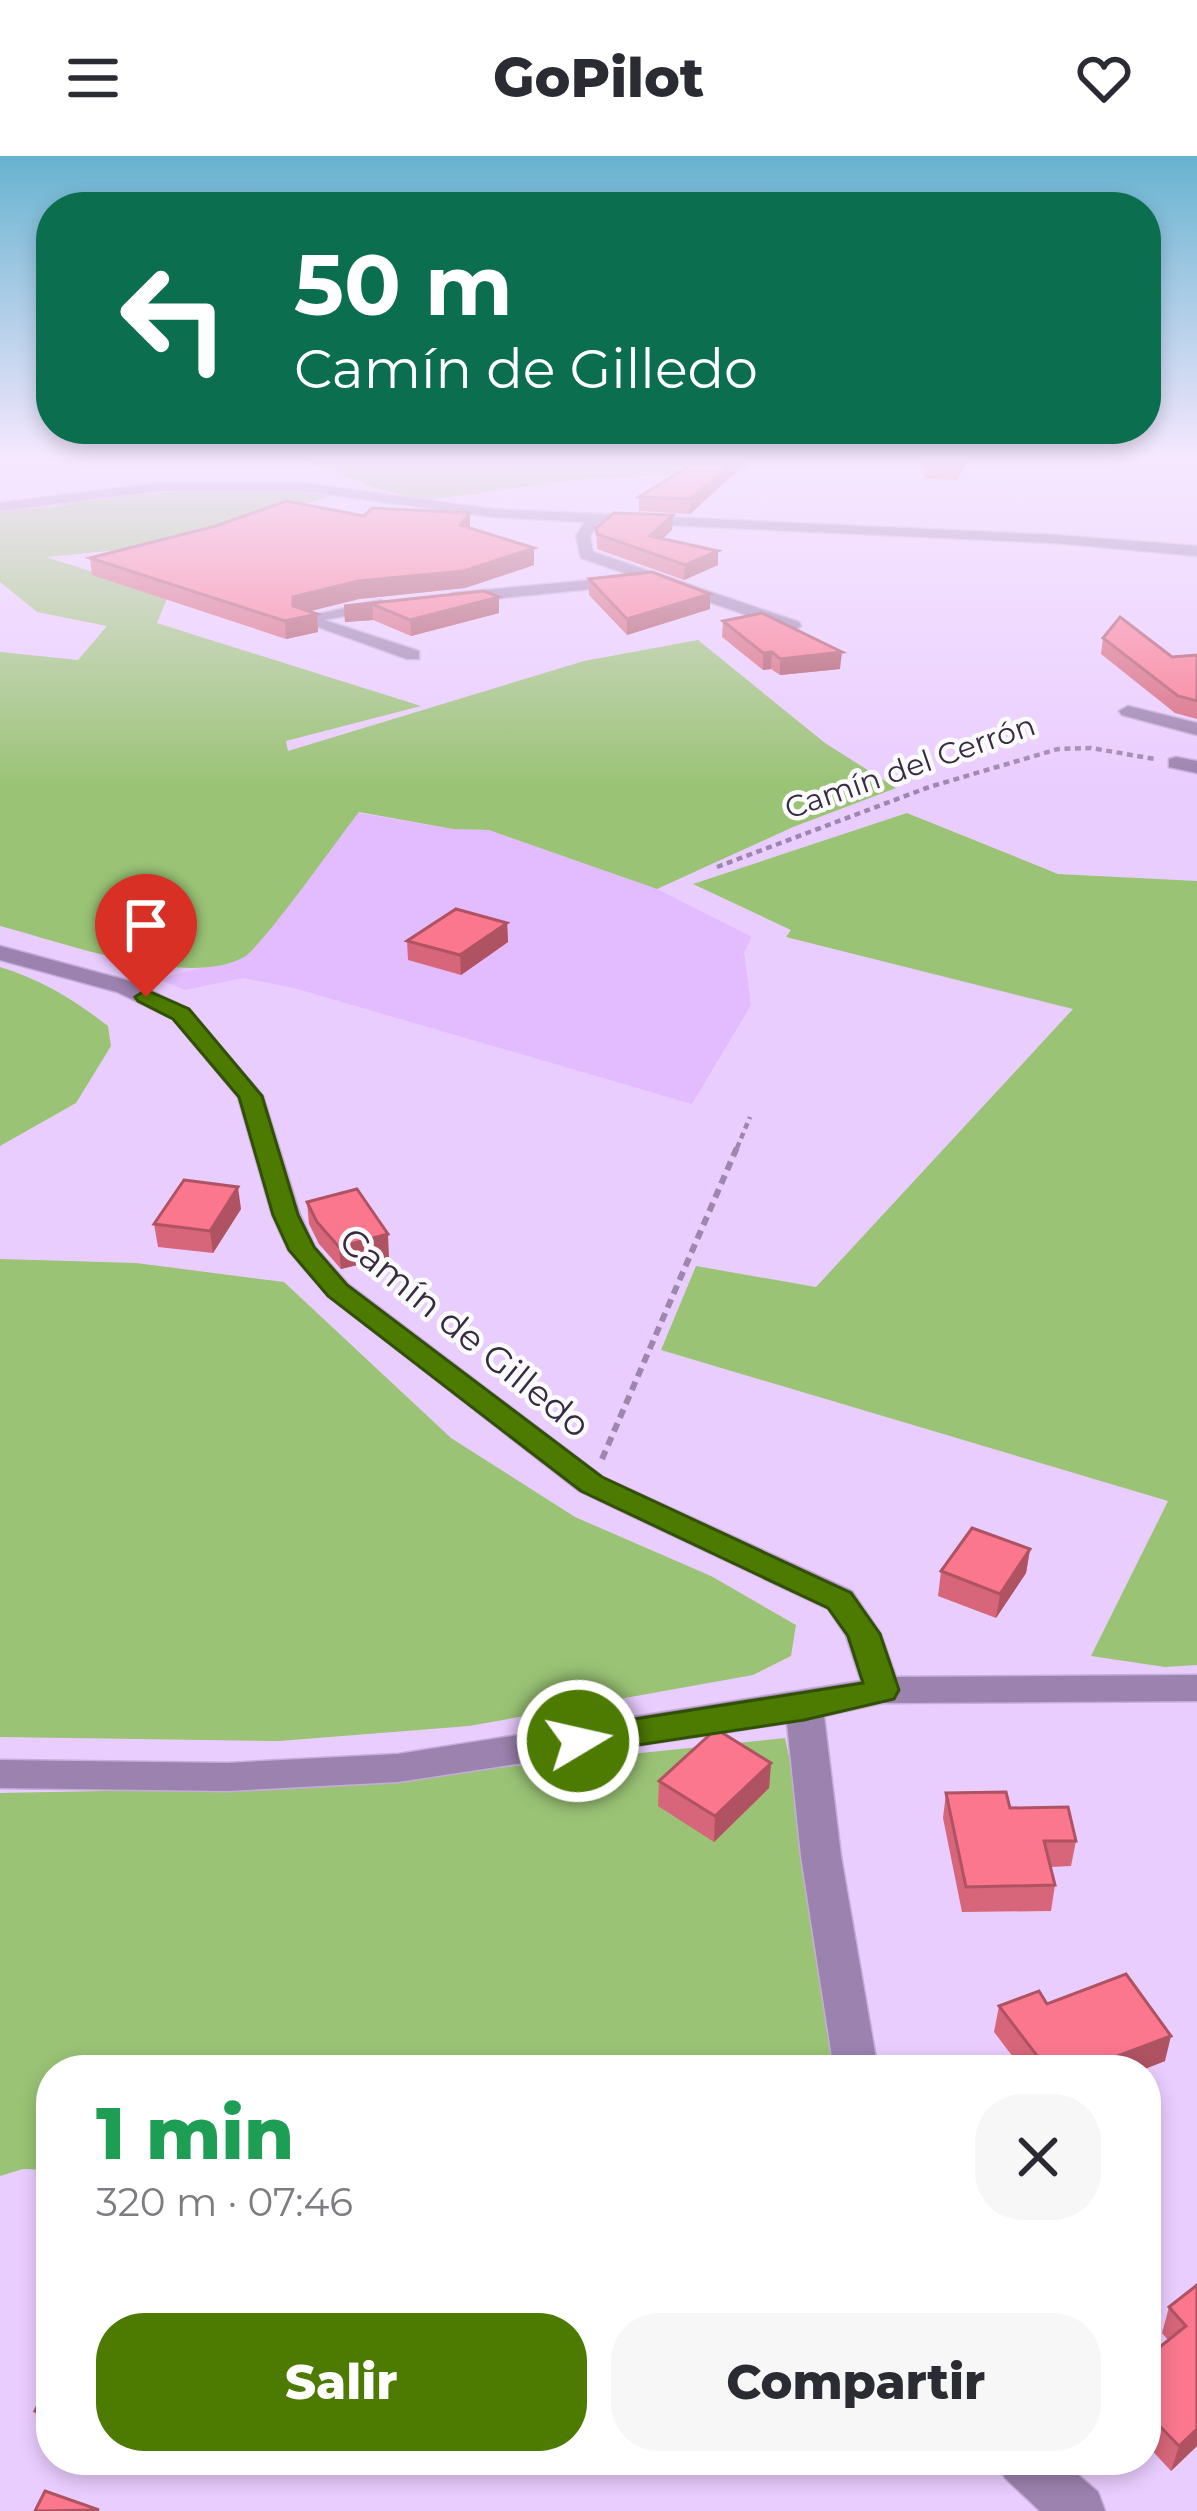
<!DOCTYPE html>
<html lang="es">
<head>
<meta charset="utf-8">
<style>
  :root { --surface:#fff; --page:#f7f7f7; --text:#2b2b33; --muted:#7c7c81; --accent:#4d7b02 }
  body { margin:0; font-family:Montserrat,sans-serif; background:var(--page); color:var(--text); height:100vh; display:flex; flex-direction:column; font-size:45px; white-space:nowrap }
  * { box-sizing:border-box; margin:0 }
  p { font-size:39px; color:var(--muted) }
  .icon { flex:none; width:66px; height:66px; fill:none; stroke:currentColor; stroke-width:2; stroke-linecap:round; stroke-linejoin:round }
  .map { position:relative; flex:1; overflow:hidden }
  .panel { position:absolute; left:36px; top:1899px; width:1125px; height:420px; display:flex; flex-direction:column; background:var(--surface); border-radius:48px; box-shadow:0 6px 18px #0003 }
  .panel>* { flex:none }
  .guide { position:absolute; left:36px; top:36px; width:1125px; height:252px; border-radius:48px; box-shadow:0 6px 18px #0003; background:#0b6e4f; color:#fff; overflow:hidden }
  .pin { position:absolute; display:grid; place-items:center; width:102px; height:102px; color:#fff; margin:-123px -51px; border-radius:50% 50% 50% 0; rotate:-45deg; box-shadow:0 0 12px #0007 }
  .pin .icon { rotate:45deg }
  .me { position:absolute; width:132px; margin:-66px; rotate:81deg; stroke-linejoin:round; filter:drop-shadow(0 0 9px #0008) }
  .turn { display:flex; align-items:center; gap:42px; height:252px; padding:0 60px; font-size:54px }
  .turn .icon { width:156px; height:156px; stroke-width:2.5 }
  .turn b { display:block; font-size:84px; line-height:102px }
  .round { display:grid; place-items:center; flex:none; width:126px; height:126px; border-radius:48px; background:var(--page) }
  .overview { display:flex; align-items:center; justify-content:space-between; height:204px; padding:0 60px }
  h1 { font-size:72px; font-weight:800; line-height:90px; color:#1e9e55 }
  .primary-button { display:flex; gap:24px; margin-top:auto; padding:24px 60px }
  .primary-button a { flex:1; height:138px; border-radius:48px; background:var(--accent); color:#fff; font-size:48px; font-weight:800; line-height:138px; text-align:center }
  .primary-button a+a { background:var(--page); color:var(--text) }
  header { display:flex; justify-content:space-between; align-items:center; height:156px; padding:0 60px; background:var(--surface); font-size:54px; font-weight:800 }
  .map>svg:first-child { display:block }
</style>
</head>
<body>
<header><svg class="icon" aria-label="menu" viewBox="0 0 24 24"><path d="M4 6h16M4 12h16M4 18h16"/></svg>GoPilot<svg class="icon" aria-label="heart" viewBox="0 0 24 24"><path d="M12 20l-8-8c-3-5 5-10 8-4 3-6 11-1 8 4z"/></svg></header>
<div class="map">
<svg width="1197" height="2355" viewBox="0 0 1197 2355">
  <rect width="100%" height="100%" fill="#eacdff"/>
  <path fill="#e3bbff" d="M 358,657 L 453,673 L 489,674 L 657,733 L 752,781 L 744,796 L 751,849 L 692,948 L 294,832 L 243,822 L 185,834 L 158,823 L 246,800 Z"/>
  <path fill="#9ac375" d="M 298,301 L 738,301 L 751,314 L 575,324 L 426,344 L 374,332 Z
    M 227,332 L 329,336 L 328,341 L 201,380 L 178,378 L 140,392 L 46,401 L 168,440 L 157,467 L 421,550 L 286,585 L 288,595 L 584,505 L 698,484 L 825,587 L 896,632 L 793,671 L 657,733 L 489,674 L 453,673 L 359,656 C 340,680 262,791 244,801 C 186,833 62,786 0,770 L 0,496 L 78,504 L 107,470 L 37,456 L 0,426 L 0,356 C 28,351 61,354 86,343 Z
    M 907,657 L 1058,718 L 1197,725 L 1197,1509 L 1165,1511 L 1091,1500 L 1168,1345 L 661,1194 L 696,1110 L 816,1131 L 1073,853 L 786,781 L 791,774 L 693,728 Z
    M 0,811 C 42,824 73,843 108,870 L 111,890 L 76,947 L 0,990 Z
    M 0,1103 L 136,1107 L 284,1126 L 451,1282 L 575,1361 L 711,1420 L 796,1469 L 791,1500 L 753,1519 L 469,1570 L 279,1585 L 0,1581 Z
    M 785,1582 L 857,1914 L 51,1914 L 51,2014 L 23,2013 L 0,2020 L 0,1637 L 312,1631 Z"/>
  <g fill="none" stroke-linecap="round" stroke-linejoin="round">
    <defs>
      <path id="minor" d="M 157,327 L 303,327 L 493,353 L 1055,379 L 1197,390 L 1197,400 L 1055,387 L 599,366 L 590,380 L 593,396 L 799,466 L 801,470 L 793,475 L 581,402 L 576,380 L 585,366 L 493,361 L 303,335 L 157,335 L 0,355 L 0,347 Z
        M 625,421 L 633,426 L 631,429 L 452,447 L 444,442 L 452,437 Z
        M 381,444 L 389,449 L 387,452 L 324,464 L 419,495 L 419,503 L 407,503 L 296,463 Z
        M 1128,550 L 1197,567 L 1197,579 L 1122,559 L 1119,555 Z
        M 1176,601 L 1197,605 L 1197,617 L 1169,611 L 1169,603 Z
        M 0,790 L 133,826 L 189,853 L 263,940 L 300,1059 L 315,1091 L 348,1128 L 603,1321 L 852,1435 L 881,1478 L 896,1521 L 1197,1519 L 1197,1545 L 882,1547 L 824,1560 L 841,1700 L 878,1914 L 834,1914 L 801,1700 L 787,1567 L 398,1626 L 228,1635 L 0,1632 L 0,1604 L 228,1607 L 398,1598 L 861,1525 L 846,1480 L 828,1453 L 579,1335 L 328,1140 L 288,1094 L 272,1059 L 238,941 L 173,863 L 117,836 L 0,804 Z
        M 997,2304 L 1061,2304 L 1098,2336 L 1105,2355 L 1040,2355 L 1005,2322 Z"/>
    </defs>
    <use href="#minor" stroke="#c6acd9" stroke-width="3"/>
    <path stroke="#9e87ae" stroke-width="4.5" stroke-dasharray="6 4.5" stroke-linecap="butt" d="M 717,711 L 929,631 L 1058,593 L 1091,592 L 1155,603
      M 737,992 L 750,961"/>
    <path stroke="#9e87ae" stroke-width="6" stroke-dasharray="9 6" stroke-linecap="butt" d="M 602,1303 L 738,989"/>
    <use href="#minor" fill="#9c82af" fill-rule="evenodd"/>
  </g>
  <path fill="#d7667a" d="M 917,301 L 966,301 L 965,310 L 957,324 L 925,323 Z
    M 747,306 L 690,358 L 639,355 L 639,341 Z
    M 470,357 L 470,373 L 534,409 L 465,432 L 359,443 L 309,455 L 317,458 L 318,476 L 286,483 L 92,419 L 90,402 L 364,360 Z
    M 596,372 L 672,374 L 663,382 L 718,395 L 718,409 L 684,424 L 597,393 Z
    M 589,423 L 710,453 L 627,479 L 589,439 Z
    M 499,441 L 499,457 L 411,480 L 373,464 L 345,466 L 344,450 Z
    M 723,465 L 840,513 L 780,519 L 771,513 L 763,514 L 722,481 Z
    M 1103,482 L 1172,501 L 1197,499 L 1197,563 L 1175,557 L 1101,498 Z
    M 507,767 L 508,786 L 461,819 L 408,804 L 407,785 Z
    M 307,1046 L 389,1101 L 341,1113 L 319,1088 L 309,1068 Z
    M 241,1053 L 213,1097 L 158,1091 L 154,1068 Z
    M 1030,1393 L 1026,1417 L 996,1462 L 938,1440 L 941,1415 Z
    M 771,1607 L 769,1632 L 714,1686 L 658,1650 L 659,1625 Z
    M 946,1637 L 1010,1652 L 1076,1685 L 1071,1710 L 1051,1711 L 1055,1729 L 1051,1755 L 962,1756 L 943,1662 Z
    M 1047,1848 L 1165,1905 L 1142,1914 L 1023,1914 L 994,1876 L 999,1850 Z
    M 1197,2129 L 1197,2290 L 1171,2315 L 1146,2288 L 1146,2202 L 1168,2184 L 1162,2177 L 1169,2151 Z
    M 51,2222 L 51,2283 L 42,2280 L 35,2255 Z
    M 122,2304 L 148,2304 L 145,2311 Z"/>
  <path fill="#af5363" d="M 737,301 L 747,301 L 747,306 L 690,358 L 690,343 Z
    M 964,301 L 966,301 L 965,310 L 957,324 L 958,310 Z
    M 470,357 L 470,373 L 460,369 Z
    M 673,359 L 672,374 L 650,394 L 650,380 Z
    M 534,392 L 534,409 L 465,432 L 359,443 L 295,459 L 317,458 L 318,476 L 286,483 L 285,465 L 293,441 L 358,425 Z
    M 718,395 L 718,409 L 684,424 L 685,409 Z
    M 710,438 L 710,453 L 627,479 L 627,463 Z
    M 499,441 L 499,457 L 411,480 L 410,464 Z
    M 372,448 L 373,464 L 345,466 L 344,450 Z
    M 772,496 L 771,513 L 763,514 L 763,497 Z
    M 842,496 L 840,513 L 780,519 L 780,503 Z
    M 507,767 L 508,786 L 461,819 L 460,799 Z
    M 238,1031 L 241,1053 L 213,1097 L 210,1075 Z
    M 388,1078 L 389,1101 L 341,1113 L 339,1091 Z
    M 1030,1393 L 1026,1417 L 996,1462 L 1000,1438 Z
    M 771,1607 L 769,1632 L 714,1686 L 715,1660 Z
    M 1171,1880 L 1165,1905 L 1142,1914 L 1080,1914 Z
    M 1197,2273 L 1197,2290 L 1171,2315 L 1179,2290 Z"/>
  <path fill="#fa778e" stroke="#af5363" stroke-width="3" d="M 704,301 L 737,301 L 690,343 L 639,341 Z
    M 923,301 L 964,301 L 958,310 L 926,309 Z
    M 286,345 L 364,360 L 372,352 L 470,357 L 460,369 L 534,392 L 464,415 L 358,425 L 293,441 L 293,450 L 317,458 L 285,465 L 90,402 L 216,370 Z
    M 614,357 L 673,359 L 650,380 L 718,395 L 685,409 L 597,378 L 596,372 Z
    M 652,416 L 710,438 L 627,463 L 589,423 Z
    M 484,435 L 499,441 L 410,464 L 372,448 L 344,450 Z
    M 762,457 L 842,496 L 780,503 L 772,496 L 763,497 L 723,465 Z
    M 1120,461 L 1172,501 L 1197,499 L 1197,545 L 1178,540 L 1103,482 Z
    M 456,753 L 507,767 L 460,799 L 407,785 Z
    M 184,1024 L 238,1031 L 210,1075 L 154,1068 Z
    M 357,1033 L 388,1078 L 339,1091 L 317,1066 L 307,1046 Z
    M 972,1372 L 1030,1393 L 1000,1438 L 941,1415 Z
    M 716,1573 L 771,1607 L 715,1660 L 659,1625 Z
    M 1006,1636 L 1010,1652 L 1068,1651 L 1076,1685 L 1044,1685 L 1055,1729 L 966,1731 L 946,1637 Z
    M 1126,1818 L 1171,1880 L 1080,1914 L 1048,1914 L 999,1850 L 1039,1835 L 1047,1848 Z
    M 1197,2129 L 1197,2273 L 1179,2290 L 1146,2256 L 1146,2202 L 1186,2170 L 1169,2151 Z
    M 51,2222 L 51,2260 L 35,2255 Z
    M 45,2335 L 99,2354 L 35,2355 Z"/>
  <linearGradient id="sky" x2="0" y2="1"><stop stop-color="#67b3d0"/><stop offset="0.48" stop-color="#f6e8ff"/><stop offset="1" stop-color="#f6e8ff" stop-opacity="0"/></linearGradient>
  <rect width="1197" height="631" fill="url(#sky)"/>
  <path fill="#4d7b02" stroke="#325001" stroke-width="3" d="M 146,834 L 189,853 L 262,940 L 298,1059 L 314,1091 L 347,1129 L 602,1321 L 851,1437 L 880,1478 L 899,1534 L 894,1543 L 804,1564 L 578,1598 L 566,1594 L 561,1585 L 566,1576 L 578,1572 L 863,1527 L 848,1480 L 828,1452 L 581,1335 L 328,1140 L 289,1094 L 273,1059 L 239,941 L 173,863 L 138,845 L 135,841 Z"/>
  <g text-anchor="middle" stroke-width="9" stroke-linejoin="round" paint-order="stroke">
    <g font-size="30" fill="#382a42" stroke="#fbfbfb">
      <text transform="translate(910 611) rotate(-19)" y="10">Camín del Cerrón</text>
    </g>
    <g font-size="36" fill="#382a42" stroke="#fbfbfb">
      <text transform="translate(465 1176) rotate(39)" y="13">Camín de Gilledo</text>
    </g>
  </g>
</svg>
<div class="pin" style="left:146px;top:841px;background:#d93025"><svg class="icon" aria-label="arrive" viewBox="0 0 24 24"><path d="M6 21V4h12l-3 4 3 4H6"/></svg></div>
<svg class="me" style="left:578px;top:1585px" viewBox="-20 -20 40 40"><circle r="17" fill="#4d7b02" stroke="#fff" stroke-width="3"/><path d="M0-11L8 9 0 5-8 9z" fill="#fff"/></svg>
<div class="guide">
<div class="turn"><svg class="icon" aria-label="left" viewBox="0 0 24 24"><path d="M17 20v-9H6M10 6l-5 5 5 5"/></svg><div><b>50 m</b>Camín de Gilledo</div></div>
</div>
<section class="panel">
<div class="overview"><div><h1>1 min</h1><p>320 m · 07:46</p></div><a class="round"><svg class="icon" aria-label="close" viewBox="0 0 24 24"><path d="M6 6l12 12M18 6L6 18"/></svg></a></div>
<div class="primary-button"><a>Salir</a><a>Compartir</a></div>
</section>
</div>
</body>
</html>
